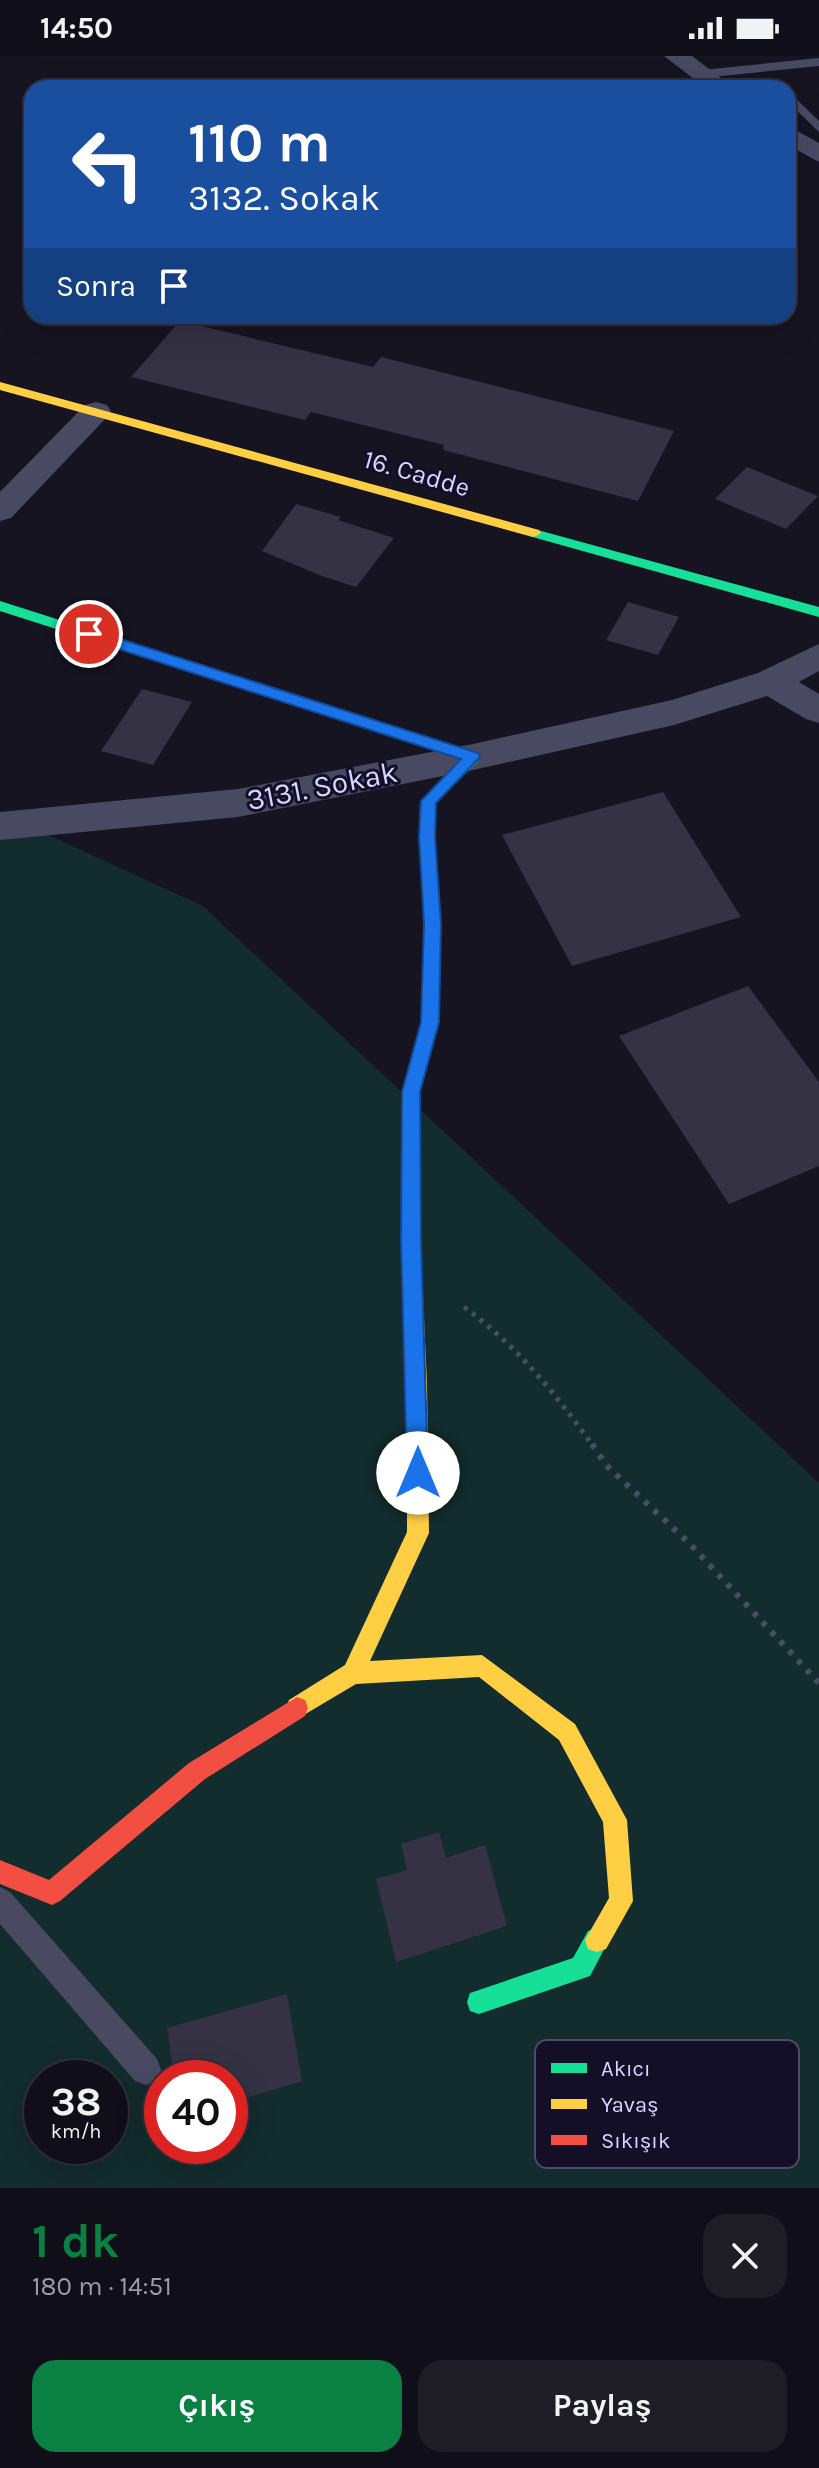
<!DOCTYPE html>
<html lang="tr">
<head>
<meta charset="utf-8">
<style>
  :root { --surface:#100f19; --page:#1e1d26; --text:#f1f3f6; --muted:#9c9ca2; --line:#302f38; --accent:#0b8043 }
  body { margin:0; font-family:Karla,sans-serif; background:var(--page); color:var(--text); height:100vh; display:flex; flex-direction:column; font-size:30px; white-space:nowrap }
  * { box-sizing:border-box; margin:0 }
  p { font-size:26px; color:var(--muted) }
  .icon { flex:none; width:44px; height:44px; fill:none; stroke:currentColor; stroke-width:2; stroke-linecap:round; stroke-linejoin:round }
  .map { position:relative; height:2132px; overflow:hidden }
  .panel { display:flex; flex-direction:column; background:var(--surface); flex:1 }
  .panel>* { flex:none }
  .top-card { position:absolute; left:24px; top:24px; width:772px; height:244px; border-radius:24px; box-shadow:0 8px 32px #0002,0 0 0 2px var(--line); background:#1a4fa0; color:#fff; overflow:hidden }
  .speed { position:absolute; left:24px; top:2004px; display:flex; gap:16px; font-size:40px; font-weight:700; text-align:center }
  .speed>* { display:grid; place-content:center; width:104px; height:104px; border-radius:50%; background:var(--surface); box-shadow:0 8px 32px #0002,0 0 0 2px var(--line); line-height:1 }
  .speed small { font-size:20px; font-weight:400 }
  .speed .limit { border:12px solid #d22; background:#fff; color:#111 }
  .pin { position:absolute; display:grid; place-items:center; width:68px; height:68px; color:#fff; margin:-34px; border:4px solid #fff; border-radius:50%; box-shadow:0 2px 8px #0007 }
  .me { position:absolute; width:88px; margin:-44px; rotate:0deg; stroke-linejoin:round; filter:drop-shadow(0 0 6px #0008) }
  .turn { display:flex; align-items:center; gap:28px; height:168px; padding:0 32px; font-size:36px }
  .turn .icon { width:104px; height:104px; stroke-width:2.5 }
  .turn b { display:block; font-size:56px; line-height:68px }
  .then { display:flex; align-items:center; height:76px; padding:0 32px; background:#0003; gap:16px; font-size:30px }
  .round { display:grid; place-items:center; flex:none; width:84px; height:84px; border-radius:24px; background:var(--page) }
  .overview { display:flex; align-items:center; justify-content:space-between; height:136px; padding:0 32px }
  h1 { font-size:48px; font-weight:700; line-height:60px; color:var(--accent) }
  .primary-button { display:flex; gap:16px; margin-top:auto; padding:16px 32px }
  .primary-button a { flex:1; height:92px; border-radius:24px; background:var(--accent); color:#fff; font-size:32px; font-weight:700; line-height:92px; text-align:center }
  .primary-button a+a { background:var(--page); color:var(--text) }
  .status { display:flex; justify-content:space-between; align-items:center; height:56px; padding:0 40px; background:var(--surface); direction:ltr }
  .status svg { height:22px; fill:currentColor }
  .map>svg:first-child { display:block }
</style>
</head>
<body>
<div class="status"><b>14:50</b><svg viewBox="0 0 49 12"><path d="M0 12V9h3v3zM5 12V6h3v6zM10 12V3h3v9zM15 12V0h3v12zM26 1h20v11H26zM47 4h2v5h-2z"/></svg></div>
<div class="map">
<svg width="819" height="2132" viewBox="0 0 819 2132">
  <rect width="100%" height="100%" fill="#161421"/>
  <path fill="#132c2d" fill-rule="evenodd" d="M 0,757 L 203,850 L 819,1427 L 819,2132 L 0,2132 ZM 42,2022 L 110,2022 L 110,2090 L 42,2090 ZM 162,2022 L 230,2022 L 230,2090 L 162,2090 Z"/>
  <path fill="#343243" d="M 180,265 L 373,311 L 381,301 L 674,375 L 638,445 L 443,394 L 444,389 L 311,356 L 305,364 L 131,321 Z
    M 747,411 L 818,440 L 786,473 L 715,443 Z
    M 296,448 L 341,461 L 338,464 L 394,482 L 356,531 L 322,520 L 262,495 Z
    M 628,546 L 679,561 L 658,599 L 606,584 Z
    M 142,633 L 192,646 L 153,709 L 101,695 Z
    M 663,736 L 741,861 L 572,910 L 502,779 Z
    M 748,930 L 819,1026 L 819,1110 L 729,1148 L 619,980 Z
    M 439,1776 L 446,1802 L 485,1789 L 507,1870 L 396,1906 L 376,1823 L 407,1814 L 401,1788 Z
    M 287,1938 L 302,2025 L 230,2047 L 230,2022 L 174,2022 L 167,1972 Z"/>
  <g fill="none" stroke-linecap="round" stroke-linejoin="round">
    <path stroke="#44505f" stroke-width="5" stroke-dasharray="4 6" stroke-linecap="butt" d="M 464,1251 C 516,1289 556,1338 593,1390"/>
    <path stroke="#44505f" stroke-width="6" stroke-dasharray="5 8" stroke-linecap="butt" d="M 592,1388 L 606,1409 L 689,1487 L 819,1627"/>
    <path fill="#4a4962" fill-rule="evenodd" d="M 819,2 L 819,10 L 702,22 L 696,18 L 702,14 Z
      M 788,35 L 819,65 L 819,76 L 788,46 Z
      M 0,1831 L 10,1836 L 157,2003 L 161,2014 L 157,2025 L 146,2029 L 135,2025 L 0,1868 Z"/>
    <path fill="#4a4962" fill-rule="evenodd" d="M 664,0 L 692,0 L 734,32 L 706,32 Z
      M 788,70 L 819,87 L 819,106 L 788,89 Z
      M 96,346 L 107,349 L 111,355 L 107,361 L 11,462 L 0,465 L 0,436 L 85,349 Z
      M 819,588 L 819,615 L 799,626 L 819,638 L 819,667 L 806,663 L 767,640 L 674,669 L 473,714 L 238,761 L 0,784 L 0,756 L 238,733 L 473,688 L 672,644 L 758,617 Z"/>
    <path fill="#16e098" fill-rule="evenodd" d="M 534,473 L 819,551 L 819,561 L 529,480 L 529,474 Z
      M 0,545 L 478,697 L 478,705 L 436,747 L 435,781 L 441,868 L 439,966 L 420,1036 L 420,1174 L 418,1180 L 411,1182 L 404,1180 L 402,1174 L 402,1036 L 421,966 L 425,868 L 419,781 L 420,745 L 462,703 L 0,555 Z
      M 597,1872 L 606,1875 L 609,1884 L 590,1920 L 479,1958 L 470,1955 L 467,1946 L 470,1937 L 573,1902 L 588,1875 Z"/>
    <path fill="#ffcf43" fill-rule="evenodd" d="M 0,326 L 539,474 L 541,477 L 534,481 L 529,480 L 0,334 Z
      M 411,1166 L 418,1168 L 420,1174 L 427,1328 L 429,1477 L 370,1605 L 482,1599 L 575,1668 L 627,1764 L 633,1845 L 606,1893 L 597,1896 L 588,1893 L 585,1884 L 609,1842 L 603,1766 L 559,1684 L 479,1621 L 356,1628 L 297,1663 L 289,1660 L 286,1652 L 289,1644 L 345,1609 L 407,1476 L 407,1328 L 402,1174 L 404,1168 Z"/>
    <path fill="#f24e42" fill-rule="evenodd" d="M 297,1641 L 305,1644 L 308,1652 L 305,1660 L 205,1723 L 60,1845 L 52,1849 L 0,1828 L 0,1804 L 49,1824 L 189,1707 Z"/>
  </g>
  <path fill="#1a73e8" stroke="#114b97" stroke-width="2" d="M 89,573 L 478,697 L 480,701 L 436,747 L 435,781 L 441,868 L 439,966 L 420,1036 L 421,1185 L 428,1417 L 425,1425 L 418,1428 L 410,1425 L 407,1417 L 401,1185 L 402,1036 L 421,966 L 424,868 L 419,781 L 421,745 L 461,703 L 84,582 L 84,575 Z"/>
  <g text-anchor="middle" stroke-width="6" stroke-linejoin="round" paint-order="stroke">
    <g font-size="26" fill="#d9d4ff" stroke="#130f26">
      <text transform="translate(417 417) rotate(16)" y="9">16. Cadde</text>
    </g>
    <g font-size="30" fill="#d9d4ff" stroke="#130f26">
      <text transform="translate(322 730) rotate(-11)" y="10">3131. Sokak</text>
    </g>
  </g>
  <rect x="535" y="1984" width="264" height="128" rx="12" fill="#130f26" stroke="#4e4a67" stroke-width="2"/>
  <rect x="551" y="2007" width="36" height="10" fill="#16e098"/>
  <rect x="551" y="2043" width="36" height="10" fill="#ffcf43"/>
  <rect x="551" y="2079" width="36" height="10" fill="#f24e42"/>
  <g font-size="22" fill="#d9d4ff">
    <text x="601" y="2020">Akıcı</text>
    <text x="601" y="2056">Yavaş</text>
    <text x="601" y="2092">Sıkışık</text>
  </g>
</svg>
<div class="speed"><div>38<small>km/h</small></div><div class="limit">40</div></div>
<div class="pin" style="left:89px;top:578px;background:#d93025"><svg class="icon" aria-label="arrive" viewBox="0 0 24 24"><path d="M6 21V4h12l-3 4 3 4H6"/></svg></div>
<svg class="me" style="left:418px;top:1417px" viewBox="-20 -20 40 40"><circle r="19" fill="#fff"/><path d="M0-13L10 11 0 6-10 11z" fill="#1a73e8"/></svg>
<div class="top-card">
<div class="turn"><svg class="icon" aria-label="left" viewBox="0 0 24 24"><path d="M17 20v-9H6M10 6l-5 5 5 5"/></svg><div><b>110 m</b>3132. Sokak</div></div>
<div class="then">Sonra<svg class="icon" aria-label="arrive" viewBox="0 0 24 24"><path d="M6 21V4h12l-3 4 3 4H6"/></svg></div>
</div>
</div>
<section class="panel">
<div class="overview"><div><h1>1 dk</h1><p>180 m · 14:51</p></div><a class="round"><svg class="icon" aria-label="close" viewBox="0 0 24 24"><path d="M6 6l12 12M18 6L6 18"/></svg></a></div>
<div class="primary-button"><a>Çıkış</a><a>Paylaş</a></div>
</section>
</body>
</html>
